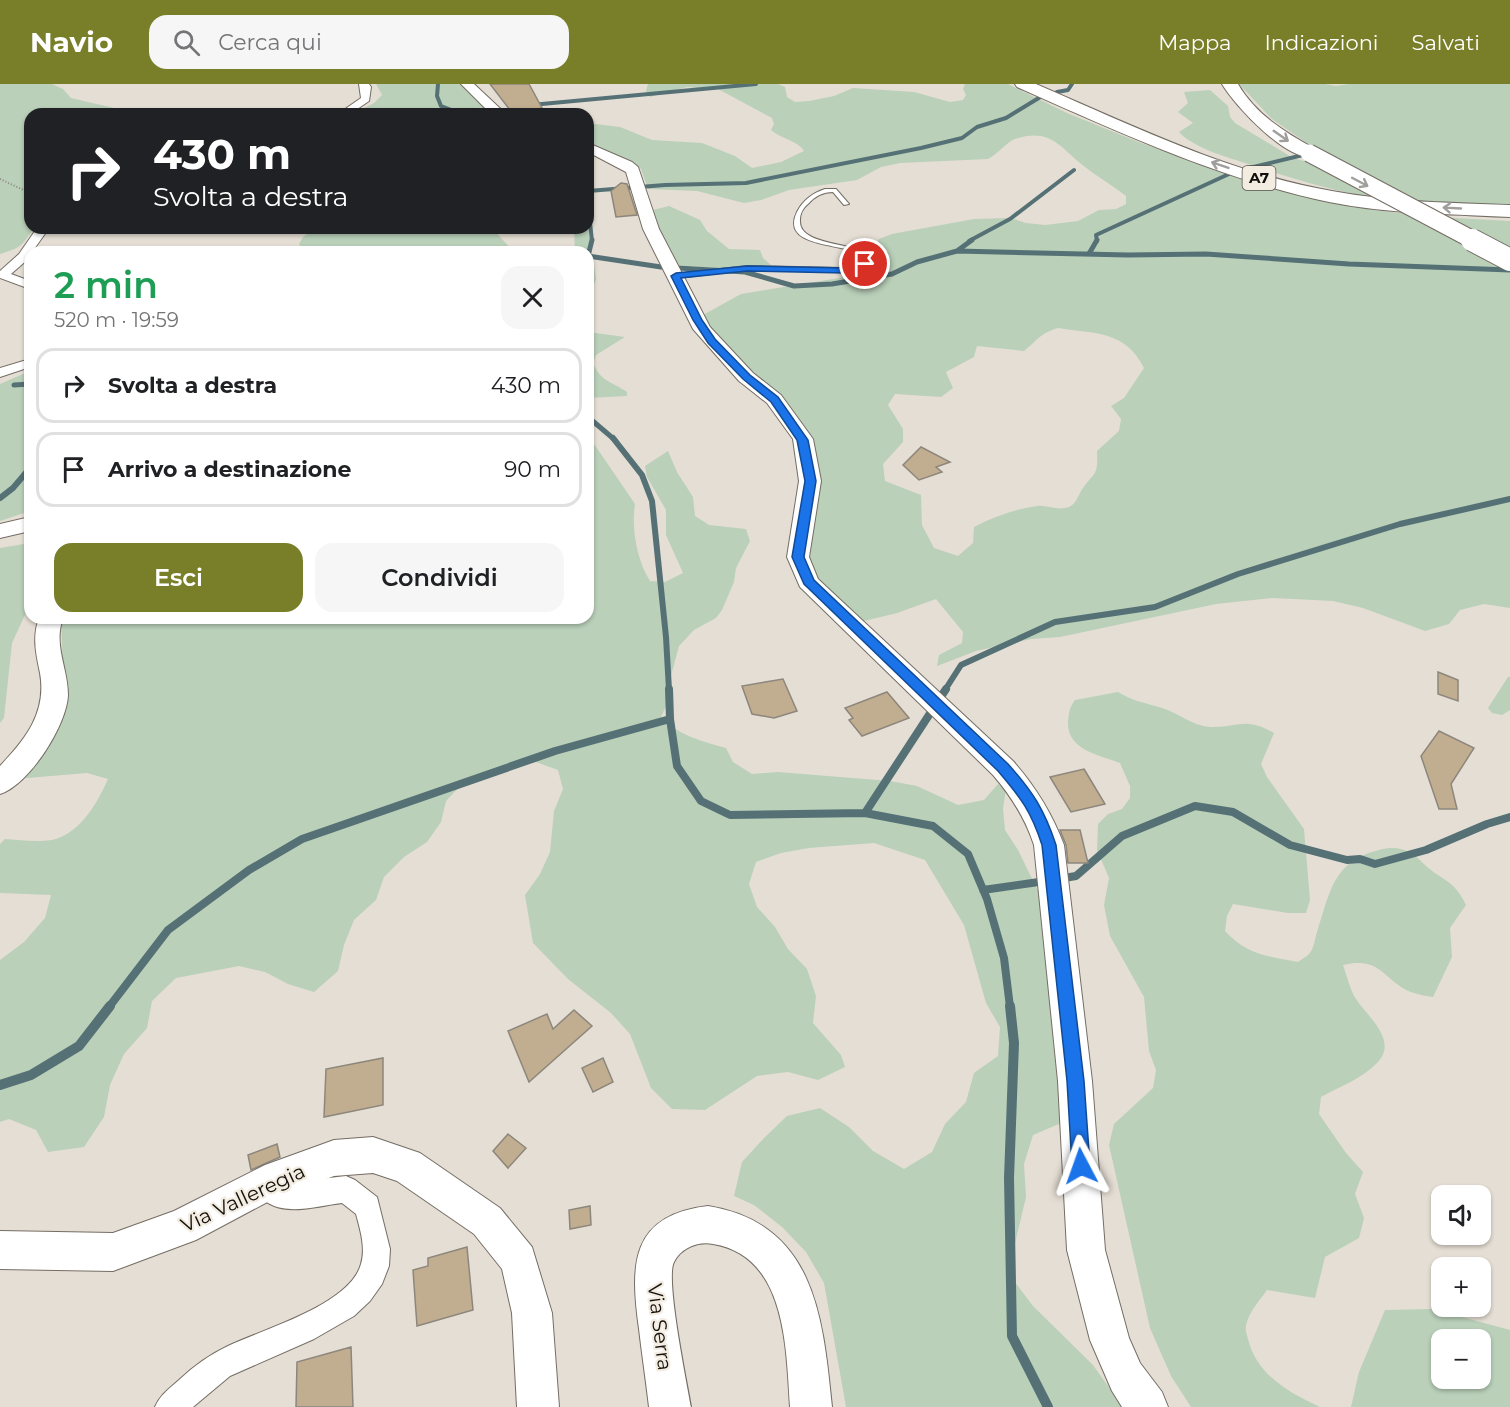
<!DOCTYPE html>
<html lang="it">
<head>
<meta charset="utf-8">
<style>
  :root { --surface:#fff; --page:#f6f6f6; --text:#202124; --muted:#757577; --line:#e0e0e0; --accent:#797f29 }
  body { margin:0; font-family:Montserrat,sans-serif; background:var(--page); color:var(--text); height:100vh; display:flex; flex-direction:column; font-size:22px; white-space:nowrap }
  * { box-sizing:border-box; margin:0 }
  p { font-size:20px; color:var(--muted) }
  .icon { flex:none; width:33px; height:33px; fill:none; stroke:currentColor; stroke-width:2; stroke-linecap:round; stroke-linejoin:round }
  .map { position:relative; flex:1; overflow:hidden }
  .panel { position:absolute; left:24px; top:162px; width:570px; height:378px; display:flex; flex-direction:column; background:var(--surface); border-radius:18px; box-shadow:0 2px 4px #0004 }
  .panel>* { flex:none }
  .hud { position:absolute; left:24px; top:24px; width:570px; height:126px; border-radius:18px; box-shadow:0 2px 4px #0004; background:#202124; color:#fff; overflow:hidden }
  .buttons { position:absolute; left:1431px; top:1101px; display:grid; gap:12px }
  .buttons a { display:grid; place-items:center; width:60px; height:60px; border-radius:12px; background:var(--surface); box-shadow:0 2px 4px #0004; font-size:30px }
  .pin { position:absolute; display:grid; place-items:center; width:51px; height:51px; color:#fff; margin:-26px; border:3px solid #fff; border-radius:50%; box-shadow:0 2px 6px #0007 }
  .me { position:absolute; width:66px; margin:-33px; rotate:356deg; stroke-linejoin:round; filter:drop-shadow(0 0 4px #0008) }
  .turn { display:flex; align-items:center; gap:21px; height:126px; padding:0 30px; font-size:27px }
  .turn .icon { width:78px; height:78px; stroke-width:2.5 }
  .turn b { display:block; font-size:42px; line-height:51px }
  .round { display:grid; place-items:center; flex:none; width:63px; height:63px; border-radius:18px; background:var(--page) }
  .head { display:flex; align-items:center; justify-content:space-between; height:102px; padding:0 30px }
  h1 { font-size:36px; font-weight:600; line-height:45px; color:#1e9e55 }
  .action { display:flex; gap:12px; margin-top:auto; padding:12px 30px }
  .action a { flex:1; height:69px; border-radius:18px; background:var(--accent); color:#fff; font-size:24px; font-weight:600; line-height:69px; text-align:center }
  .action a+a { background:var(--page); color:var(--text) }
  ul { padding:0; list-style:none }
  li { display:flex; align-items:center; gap:18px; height:75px; margin:0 12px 9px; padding:0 18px; border:3px solid var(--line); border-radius:18px }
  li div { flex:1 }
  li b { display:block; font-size:22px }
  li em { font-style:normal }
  header { display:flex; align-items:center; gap:36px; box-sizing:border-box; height:84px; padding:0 30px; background:var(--accent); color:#fff }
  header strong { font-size:28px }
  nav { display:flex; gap:33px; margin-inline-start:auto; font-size:21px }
  .search { width:420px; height:54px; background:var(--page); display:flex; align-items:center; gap:15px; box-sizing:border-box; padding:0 21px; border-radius:18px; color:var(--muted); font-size:22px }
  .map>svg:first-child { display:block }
</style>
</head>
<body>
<header>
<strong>Navio</strong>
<div class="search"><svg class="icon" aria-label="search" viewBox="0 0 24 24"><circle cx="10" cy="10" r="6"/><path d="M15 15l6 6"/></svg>Cerca qui</div>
<nav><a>Mappa</a><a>Indicazioni</a><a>Salvati</a></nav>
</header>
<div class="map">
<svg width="1510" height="1323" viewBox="0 0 1510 1323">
  <rect width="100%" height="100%" fill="#e5ded4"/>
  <path fill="#bad0b9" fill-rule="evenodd" d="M 0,0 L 52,0 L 63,5 L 71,14 L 114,24 L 124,30 L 30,30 L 30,144 L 34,144 C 21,162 23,163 0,170 Z
    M 376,0 L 461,0 L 483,22 L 487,29 L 353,30 L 374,19 L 382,11 Z
    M 648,0 L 778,0 L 785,3 L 787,13 L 795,18 L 809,17 L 834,12 L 853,4 L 914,8 L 950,18 L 963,16 L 966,11 L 963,5 L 965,0 L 1008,0 L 1067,29 L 1141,59 L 1298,111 L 1373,126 L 1437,133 L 1510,137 L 1510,524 L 1484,520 L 1460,526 L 1449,540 L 1425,547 L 1363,524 L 1333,517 L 1273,514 L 1216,520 L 1060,553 L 1031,555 L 976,567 L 937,582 L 939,571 L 962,559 L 963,548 L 936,515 L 897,529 L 860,538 L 826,503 L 809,482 L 819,383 L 812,361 L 749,286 L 710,244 L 703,231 L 741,210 L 870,189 L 880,172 L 875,163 L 879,155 L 892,150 L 974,135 L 1011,134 L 1026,139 L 1045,141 L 1078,137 L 1099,126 L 1116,125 L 1126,120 L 1126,112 C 1111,100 1094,91 1080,79 C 1059,61 1049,45 1018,54 C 1006,57 1000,69 988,75 L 900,79 L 881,83 L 857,96 L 789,106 L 761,116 L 744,119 L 697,107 L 648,105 L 641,85 L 630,76 L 588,60 L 588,39 L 620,43 L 652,56 L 702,59 L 735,72 L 752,84 L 781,78 L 804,67 C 797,56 781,55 771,46 L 774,40 L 772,34 L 718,5 L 687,3 L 650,13 L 646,7 ZM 1058,244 C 1095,250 1125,246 1144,284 L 1124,314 L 1111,322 L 1121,335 L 1119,347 L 1097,367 C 1098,391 1096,387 1083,404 C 1077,412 1077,422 1065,424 C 1056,426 1046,421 1037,422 C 1015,425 993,433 974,443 L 973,459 L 958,472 L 934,464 L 922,441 L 921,411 L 885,397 L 883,380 L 903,358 L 903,345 L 888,321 L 895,310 L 941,313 L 953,304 L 946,288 L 974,273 L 977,262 L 1024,267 C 1039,255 1039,250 1058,244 Z
    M 1239,0 L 1325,0 L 1336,2 L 1349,0 L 1510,0 L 1510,124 C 1462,121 1412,121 1364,112 C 1323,104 1284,92 1245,79 C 1224,72 1194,64 1179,48 L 1193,39 L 1178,28 L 1188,19 L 1184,8 L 1210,6 L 1228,22 L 1230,33 L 1235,39 L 1293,74 L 1311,79 L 1321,69 L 1272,35 Z
    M 669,122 L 700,136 L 707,147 L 729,165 L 760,166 L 763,174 L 771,181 L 729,185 L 676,181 L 662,152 L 653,126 Z
    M 588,143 L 596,195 L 588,218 L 588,168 L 575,168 L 574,144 Z
    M 315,144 L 492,144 L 514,168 L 304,168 L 299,160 L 303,153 Z
    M 588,248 L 625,253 L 596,271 L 593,279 C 601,298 611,297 627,308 L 627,312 L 588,314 Z
    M 30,287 L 30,427 L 0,437 L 0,300 Z
    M 588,351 L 635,420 C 631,444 637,477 650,497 L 665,498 L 683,489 L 666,451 L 666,426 L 647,393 L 645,382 L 668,367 L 677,388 L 693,413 L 695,432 L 709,441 L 746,445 L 750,457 L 736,484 L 734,498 L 722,526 L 716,534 L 694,546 L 679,562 L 669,599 L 666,622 L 661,633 C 679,652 702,657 726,664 L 733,678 L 752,690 L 778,688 L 890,697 L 917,702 L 958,721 L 984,716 L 998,700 L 1006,705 L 1003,725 L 1005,746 L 1018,766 L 1040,811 L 1061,1039 L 1033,1051 L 1024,1080 L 1026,1113 L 1008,1189 L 1033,1222 L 1093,1281 L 1123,1323 L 846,1323 L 824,1199 L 806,1168 L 782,1143 L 754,1121 L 734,1112 L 742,1078 L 764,1054 L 787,1032 L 820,1024 L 849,1043 L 873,1067 L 904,1085 L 932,1068 L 945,1040 L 966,1018 L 974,989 L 998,972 L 1000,943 L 986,919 L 964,841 L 925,776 L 874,759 L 809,764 L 781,769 L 756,778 L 749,800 L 757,823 L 775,843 L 788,865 L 807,885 L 816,912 L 813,939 L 841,971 L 845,983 L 818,996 L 788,988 L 757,992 L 705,1026 L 672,1025 L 651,1004 L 630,950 L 611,929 L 568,895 L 533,859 L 525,811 L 540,790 L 550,768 L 554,727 L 563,705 L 558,686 L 536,678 L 510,680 L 462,700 L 446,717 L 441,738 L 427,758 L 404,773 L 384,793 L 376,816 L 354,836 L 344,861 L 338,887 L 314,908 L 288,900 L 265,888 L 239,882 L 176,894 L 152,917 L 147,944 L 124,970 L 110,1001 L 104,1033 L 84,1063 L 48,1068 L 36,1046 L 9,1035 L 0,1038 L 0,876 L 24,858 L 45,834 L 51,811 L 0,809 L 0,760 L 5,755 C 22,756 46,760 61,753 C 84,743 98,717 108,695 L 87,689 L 15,695 L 64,617 L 61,534 L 588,534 Z
    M 30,459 L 30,520 L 12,559 L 4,634 L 0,639 L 0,464 Z
    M 1508,593 L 1510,593 L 1510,626 L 1502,631 L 1492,629 L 1488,624 Z
    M 1118,608 C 1132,617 1146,619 1162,624 C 1179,629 1192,642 1210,643 C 1239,644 1244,632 1274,649 L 1261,680 L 1267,693 L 1304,745 L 1310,816 L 1306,829 L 1288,829 L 1233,820 L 1227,832 L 1225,847 C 1247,871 1267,872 1298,878 C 1301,875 1307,873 1309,870 C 1314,865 1315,854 1317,848 C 1330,808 1333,777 1379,766 C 1399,761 1410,766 1424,780 C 1443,798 1453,794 1466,821 L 1450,844 L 1452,873 L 1433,913 C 1427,912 1420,911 1414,909 C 1385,900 1383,871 1343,881 C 1347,892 1350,906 1356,915 C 1368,933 1399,957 1377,979 C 1363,994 1339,1003 1321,1013 L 1319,1030 L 1346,1069 L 1363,1088 L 1355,1110 L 1364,1134 L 1359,1154 L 1325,1173 L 1315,1214 L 1267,1206 C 1260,1216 1248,1229 1246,1242 C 1245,1246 1247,1251 1248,1255 C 1256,1290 1289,1309 1320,1323 L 1191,1323 L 1171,1292 L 1150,1244 L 1109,1061 L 1114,1040 L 1153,1004 L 1156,986 L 1149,967 L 1144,913 L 1110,852 L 1104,821 L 1109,794 L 1097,766 L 1098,740 L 1108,730 L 1122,725 L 1130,714 L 1130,702 L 1120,679 C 1099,671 1067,666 1068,638 C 1069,629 1069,624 1075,616 Z
    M 1432,1225 L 1510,1246 L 1510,1323 L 1351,1323 L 1359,1288 L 1385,1226 ZM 1442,1256 L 1480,1256 L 1480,1294 L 1442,1294 Z"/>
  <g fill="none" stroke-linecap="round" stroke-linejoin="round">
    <path stroke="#557176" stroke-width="4" d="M 438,0 L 437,12 L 441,22 L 462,30
      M 1057,8 L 1068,6 L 1072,0
      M 531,21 L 756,0
      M 430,30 L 449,28
      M 488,30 L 519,24
      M 1245,85 L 1303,71
      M 588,107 L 665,101 L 746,99 L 921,64 L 962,54 L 977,43 L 1006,34 L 1042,12
      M 588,120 L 592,157
      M 969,157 L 1010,135 L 1074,86
      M 1097,157 L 1096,151 L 1229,90"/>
    <path stroke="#557176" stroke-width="5" d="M 957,167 L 972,156
      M 1090,168 L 1097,156
      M 588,172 L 592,156
      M 588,172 L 661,183 L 745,188 L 794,202 L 832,200 L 892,190 L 917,178 L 957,167 L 1128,171 L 1206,170 L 1349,180 L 1510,186
      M 14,301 L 30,300
      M 588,333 L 615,356"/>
    <path stroke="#557176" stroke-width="6" d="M 613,354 L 642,391 L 652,417 L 666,553 L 669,606
      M 0,414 L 13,404 L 30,384
      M 945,606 L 961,581 L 1055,538 L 1155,523 L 1238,490 L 1400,440 L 1510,415"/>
    <path stroke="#557176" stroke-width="8" d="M 669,605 L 670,635 L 677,682 L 701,717 L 730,731 L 865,729 L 933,742 L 968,770 L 987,815 L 1004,874 L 1010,923
      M 865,729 L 946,605
      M 1058,795 L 1076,792 L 1122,752 L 1195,722 L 1233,728 L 1290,761 L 1347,776 L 1360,775 L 1375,780 L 1426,766 L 1487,740 L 1510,733
      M 983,806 L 1046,797
      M 109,923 L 168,846 L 249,786 L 302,755 L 555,667 L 670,635"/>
    <path stroke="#557176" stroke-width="10" d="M 1010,922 L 1014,959 L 1009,1094 L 1012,1252 L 1048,1323
      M 0,1001 L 31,991 L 79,962 L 110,922"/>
  </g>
  <path fill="#c1ae90" stroke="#8d867c" stroke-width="1.5" d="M 490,0 L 529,0 L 542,24 L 513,30 Z
    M 621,99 L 627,100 L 637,131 L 616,133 L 611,107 Z
    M 921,363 L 950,378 L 936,383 L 942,388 L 919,396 L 903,381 Z
    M 1438,588 L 1458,596 L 1458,617 L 1438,610 Z
    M 783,595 L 797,627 L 774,634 L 752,630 L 742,602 Z
    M 887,608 L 909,634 L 862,652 L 849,636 L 853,634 L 845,624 Z
    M 1439,647 L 1474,664 L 1451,700 L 1457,725 L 1439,725 L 1421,672 Z
    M 1084,685 L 1105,720 L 1071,728 L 1050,693 Z
    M 1060,746 L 1080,746 L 1088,779 L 1068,779 L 1066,761 Z
    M 574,926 L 592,942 L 529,998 L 508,947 L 547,930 L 553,945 Z
    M 383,974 L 383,1021 L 324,1033 L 326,985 Z
    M 603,974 L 613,998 L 593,1008 L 582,984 Z
    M 508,1050 L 526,1064 L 508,1084 L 493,1067 Z
    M 277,1060 L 280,1073 L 251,1086 L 248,1071 Z
    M 590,1122 L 591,1141 L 570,1145 L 569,1126 Z
    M 467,1163 L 473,1226 L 417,1242 L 413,1186 L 428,1182 L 428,1174 Z
    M 351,1263 L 353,1323 L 296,1323 L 297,1278 Z"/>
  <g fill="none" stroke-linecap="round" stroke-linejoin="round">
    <defs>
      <path id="lane" d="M 825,105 L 836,105 L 849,120 L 844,121 L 833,108 C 823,108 815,112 808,120 C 803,124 800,130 800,136 C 798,159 843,159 859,166 C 863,168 866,172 869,176 L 867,181 L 845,188 L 747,186 L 676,194 L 673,192 L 676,190 L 747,182 L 845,184 L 862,179 L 863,176 C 861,174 860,171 857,169 C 840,159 780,163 797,128 C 803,116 813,109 825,105 Z"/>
      <path id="street" d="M 359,0 L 369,0 L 371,3 L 369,17 L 350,30 L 338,30 L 361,14 Z
        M 37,144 L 49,144 L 32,168 L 30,168 L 27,176 L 11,190 L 30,197 L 30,205 L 0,194 L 0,187 L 19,170 Z
        M 30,275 L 30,283 L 0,293 L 0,284 Z
        M 265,1086 L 286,1099 L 346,1092 L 355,1096 L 377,1113 L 390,1165 L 389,1182 L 382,1200 L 370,1217 L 354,1232 L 314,1255 L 230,1292 L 193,1323 L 155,1323 C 160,1311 169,1305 179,1296 C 194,1282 209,1271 228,1262 C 263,1245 350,1221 361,1180 C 366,1164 360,1145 356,1130 L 342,1119 C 310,1123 268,1138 252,1099 L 256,1090 Z"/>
      <path id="secondary" d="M 461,0 L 474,0 L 506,30 L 491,30 Z
        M 588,59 L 632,78 L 638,83 L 659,145 L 710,243 L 753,289 L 781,311 L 813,355 L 821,397 L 809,473 L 818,495 L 1013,677 C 1035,702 1052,729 1064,761 L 1092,997 L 1105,1166 L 1129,1254 L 1140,1279 L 1162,1308 L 1168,1323 L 1122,1323 L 1112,1307 L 1090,1256 L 1067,1166 L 1058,997 L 1034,761 C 1025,734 1012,713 993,691 L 800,503 L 787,473 L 799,397 L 793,355 L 767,319 L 739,297 L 693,245 L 643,145 L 626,88 L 588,68 Z
        M 30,433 L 30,447 L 0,454 L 0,440 Z
        M 39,534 L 63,534 C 53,561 68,584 68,611 C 67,641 29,701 0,710 L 0,682 C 26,655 47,628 40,589 C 36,570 32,553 39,534 Z
        M 373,1053 L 420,1069 L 500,1124 L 532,1163 L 552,1229 L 559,1323 L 517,1323 L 512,1229 L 502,1185 L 474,1150 L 397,1097 L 373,1089 L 334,1092 L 275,1114 L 196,1156 L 113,1187 L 0,1185 L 0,1147 L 113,1149 L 174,1127 L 265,1081 L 334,1056 Z
        M 708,1122 C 815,1139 823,1234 832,1323 L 790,1323 C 786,1265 787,1172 713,1160 C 698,1157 681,1164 674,1178 C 665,1194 687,1299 691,1323 L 649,1323 C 646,1297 642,1271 639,1245 C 630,1181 630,1131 708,1122 Z"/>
      <path id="highway" d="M 1015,0 L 1036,0 C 1131,41 1229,89 1332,107 C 1391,118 1451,119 1510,121 L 1510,133 C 1450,130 1388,130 1329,118 C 1220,95 1118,48 1017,3 Z
        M 1222,0 L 1238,0 C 1256,31 1285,48 1315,65 L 1318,69 L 1315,73 C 1288,79 1235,22 1222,0 Z"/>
    </defs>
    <use href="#lane" stroke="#746d64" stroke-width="2"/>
    <use href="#street" stroke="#746d64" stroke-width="2"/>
    <use href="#secondary" stroke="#746d64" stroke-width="2"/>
    <use href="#highway" stroke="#746d64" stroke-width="2"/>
    <path stroke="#8b867f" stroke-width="2" stroke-dasharray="1 2" stroke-linecap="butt" d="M 0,95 L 30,109"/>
    <use href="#lane" fill="#fff" fill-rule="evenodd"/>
    <use href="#street" fill="#fff" fill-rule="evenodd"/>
    <use href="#secondary" fill="#fff" fill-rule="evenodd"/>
    <use href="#highway" fill="#fff" fill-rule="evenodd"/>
    <defs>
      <path id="highway-bridge-far1" d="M 1309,69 L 1475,157"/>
      <path id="highway-bridge" d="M 1472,156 L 1510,176"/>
    </defs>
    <use href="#highway-bridge-far1" stroke="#746d64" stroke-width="19" stroke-linecap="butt"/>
    <use href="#highway-bridge" stroke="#746d64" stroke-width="24" stroke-linecap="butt"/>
    <use href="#highway-bridge-far1" stroke="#fff" stroke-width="17"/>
    <use href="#highway-bridge" stroke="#fff" stroke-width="22"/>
  </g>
  <defs><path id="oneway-shaft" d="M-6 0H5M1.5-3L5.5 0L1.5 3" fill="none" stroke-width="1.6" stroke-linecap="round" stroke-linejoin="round" transform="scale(1.5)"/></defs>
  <g stroke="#a09f9e">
    <use href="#oneway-shaft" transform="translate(1281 52) rotate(35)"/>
    <use href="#oneway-shaft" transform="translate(1220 81) rotate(-161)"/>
    <use href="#oneway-shaft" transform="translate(1360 98) rotate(28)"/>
    <use href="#oneway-shaft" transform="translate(1452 124) rotate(-177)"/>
  </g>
  <path fill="#1a73e8" stroke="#114b97" stroke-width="1.5" d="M 865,178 L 869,180 L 868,182 L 845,189 L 747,187 L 681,194 L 702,236 L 715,255 L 750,291 L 778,313 L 808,356 L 816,397 L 804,473 L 814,496 L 1008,680 C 1033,708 1044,725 1056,761 L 1084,997 L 1090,1082 L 1087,1088 L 1081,1091 L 1074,1088 L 1072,1082 L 1067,997 L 1042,761 C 1031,727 1021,714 998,687 L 804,500 L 792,473 L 805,397 L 797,356 L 771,318 L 743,295 L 708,259 L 693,236 L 671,192 L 676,189 L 747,182 L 845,184 Z"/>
  <g text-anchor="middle" stroke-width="4.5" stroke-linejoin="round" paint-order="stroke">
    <rect fill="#f3ece1" stroke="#56514c" stroke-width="1.5" x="1242.5" y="82" width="33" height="24" rx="4.5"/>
    <g font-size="15" font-weight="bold" fill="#120f0c">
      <text x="1259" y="99">A7</text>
    </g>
    <g font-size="20" fill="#120f0c" stroke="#f3ece1">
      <text transform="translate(243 1114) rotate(-25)" y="7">Via Valleregia</text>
      <text transform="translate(660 1243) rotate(83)" y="7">Via Serra</text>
    </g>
  </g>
</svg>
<div class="buttons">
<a><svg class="icon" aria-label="sound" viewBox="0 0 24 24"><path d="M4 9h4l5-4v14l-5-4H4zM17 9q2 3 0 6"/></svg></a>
<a>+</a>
<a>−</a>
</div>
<div class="pin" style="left:865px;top:180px;background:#d93025"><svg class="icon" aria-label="arrive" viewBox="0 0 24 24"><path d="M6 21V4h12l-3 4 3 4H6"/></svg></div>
<svg class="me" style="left:1081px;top:1082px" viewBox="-20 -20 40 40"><path d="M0-17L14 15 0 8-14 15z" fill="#1a73e8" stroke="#fff" stroke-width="4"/></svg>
<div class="hud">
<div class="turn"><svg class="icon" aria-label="right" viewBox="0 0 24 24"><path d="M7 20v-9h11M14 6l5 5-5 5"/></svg><div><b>430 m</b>Svolta a destra</div></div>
</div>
<section class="panel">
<div class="head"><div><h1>2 min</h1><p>520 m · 19:59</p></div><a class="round"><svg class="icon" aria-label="close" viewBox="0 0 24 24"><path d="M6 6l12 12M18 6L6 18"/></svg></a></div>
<ul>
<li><svg class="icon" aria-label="right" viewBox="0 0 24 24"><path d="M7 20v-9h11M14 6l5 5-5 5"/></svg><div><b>Svolta a destra</b></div><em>430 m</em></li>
<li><svg class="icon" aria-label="arrive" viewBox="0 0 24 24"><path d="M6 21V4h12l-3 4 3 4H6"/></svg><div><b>Arrivo a destinazione</b></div><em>90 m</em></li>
</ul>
<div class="action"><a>Esci</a><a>Condividi</a></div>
</section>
</div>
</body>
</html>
